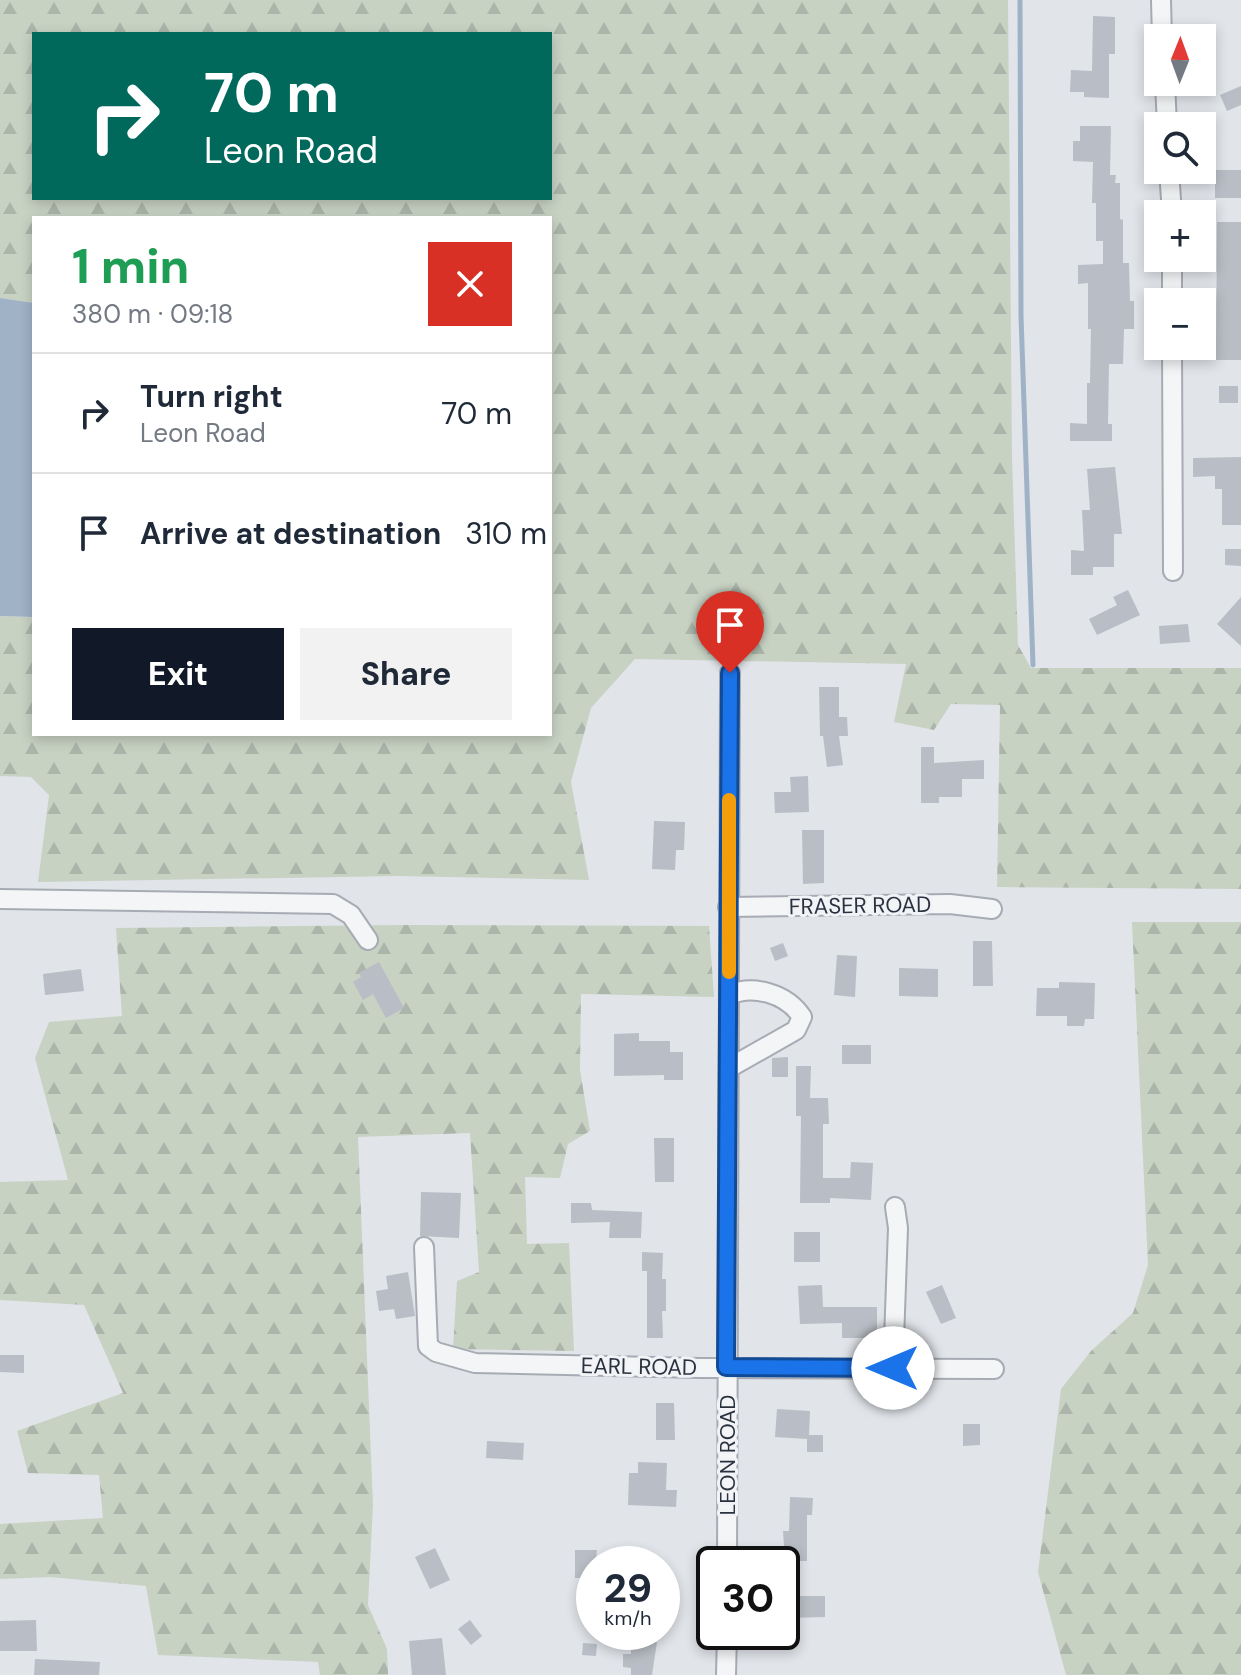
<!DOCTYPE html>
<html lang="en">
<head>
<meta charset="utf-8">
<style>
  :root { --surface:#fff; --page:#f2f2f3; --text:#1f2937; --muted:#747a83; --line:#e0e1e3; --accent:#111827 }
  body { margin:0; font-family:"DM Sans",sans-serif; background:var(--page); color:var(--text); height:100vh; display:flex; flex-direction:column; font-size:30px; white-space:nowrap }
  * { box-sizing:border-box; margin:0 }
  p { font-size:26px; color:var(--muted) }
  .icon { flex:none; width:44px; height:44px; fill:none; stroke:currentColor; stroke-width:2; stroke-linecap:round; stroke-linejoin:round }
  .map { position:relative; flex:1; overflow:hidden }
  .details { position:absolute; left:32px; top:216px; width:520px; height:520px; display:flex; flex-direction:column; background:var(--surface); border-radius:0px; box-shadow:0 4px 12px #0003 }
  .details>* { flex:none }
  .top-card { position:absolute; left:32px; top:32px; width:520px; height:168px; border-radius:0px; box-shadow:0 4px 12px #0003; background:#00695c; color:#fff; overflow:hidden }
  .needle { width:52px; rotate:1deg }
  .controls { position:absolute; left:1144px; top:24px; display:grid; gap:16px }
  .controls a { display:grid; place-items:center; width:72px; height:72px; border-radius:0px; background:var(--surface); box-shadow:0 4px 12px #0003; font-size:40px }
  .speed { position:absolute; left:576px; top:1546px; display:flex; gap:16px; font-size:40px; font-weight:700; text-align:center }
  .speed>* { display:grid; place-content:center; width:104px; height:104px; border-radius:50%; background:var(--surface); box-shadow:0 4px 12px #0003; line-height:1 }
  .speed small { font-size:20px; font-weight:400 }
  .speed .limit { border:4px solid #111; border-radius:12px; background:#fff; color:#111 }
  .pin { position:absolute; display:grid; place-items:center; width:68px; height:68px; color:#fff; margin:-82px -34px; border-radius:50% 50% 50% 0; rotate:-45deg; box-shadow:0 0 8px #0007 }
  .pin .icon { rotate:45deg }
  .me { position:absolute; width:88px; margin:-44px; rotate:270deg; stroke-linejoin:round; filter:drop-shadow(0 0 6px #0008) }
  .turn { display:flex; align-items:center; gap:28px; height:168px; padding:0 40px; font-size:36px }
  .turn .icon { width:104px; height:104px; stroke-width:2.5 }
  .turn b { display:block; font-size:56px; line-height:68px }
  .round { display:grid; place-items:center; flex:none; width:84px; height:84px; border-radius:0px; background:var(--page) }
  .summary { display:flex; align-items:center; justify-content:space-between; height:136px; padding:0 40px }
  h1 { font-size:48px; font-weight:800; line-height:60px; color:#1e9e55 }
  .cta { display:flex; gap:16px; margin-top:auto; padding:16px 40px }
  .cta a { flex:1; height:92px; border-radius:0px; background:var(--accent); color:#fff; font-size:32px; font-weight:800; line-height:92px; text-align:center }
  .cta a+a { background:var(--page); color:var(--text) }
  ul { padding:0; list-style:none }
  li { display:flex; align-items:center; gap:24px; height:120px; padding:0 40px; border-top:2px solid var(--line) }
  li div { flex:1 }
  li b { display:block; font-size:30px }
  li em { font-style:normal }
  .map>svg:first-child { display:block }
</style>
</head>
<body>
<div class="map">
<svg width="1241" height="1675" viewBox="0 0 1241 1675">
  <defs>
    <pattern id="forest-firs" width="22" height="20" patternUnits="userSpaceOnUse" patternTransform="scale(2)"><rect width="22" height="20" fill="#c7d2c3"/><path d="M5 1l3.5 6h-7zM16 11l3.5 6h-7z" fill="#abb5a9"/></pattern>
  </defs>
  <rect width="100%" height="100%" fill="#e1e4e9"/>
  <path fill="url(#forest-firs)" fill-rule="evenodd" d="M 0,0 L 1008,0 L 1012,457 L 1018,645 L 1031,668 L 1241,668 L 1241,889 L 997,887 L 1000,705 L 951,704 L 934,730 L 894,722 L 906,664 L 635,659 L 591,708 L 571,782 L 589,880 L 398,876 L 38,882 L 49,795 L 31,777 L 0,776 L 0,616 L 34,617 L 34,734 L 550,734 L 550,218 L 34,218 L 34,303 L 0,298 ZM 34,34 L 550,34 L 550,198 L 34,198 Z
    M 1132,922 L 1241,922 L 1241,1675 L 1066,1675 L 1038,1572 L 1061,1389 L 1091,1351 L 1133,1313 L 1148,1265 Z
    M 403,925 L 709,926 L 714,997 L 581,994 L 580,1070 L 590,1131 L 568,1144 L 560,1178 L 525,1177 L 527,1244 L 569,1243 L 574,1351 L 453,1349 L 457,1281 L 479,1272 L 470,1133 L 358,1137 L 373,1505 L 368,1605 L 387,1649 L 388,1675 L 320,1675 L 318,1662 L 158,1655 L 146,1586 L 50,1577 L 0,1579 L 0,1524 L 103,1518 L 99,1475 L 28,1473 L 17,1431 L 123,1393 L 84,1305 L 0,1300 L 0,1182 L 68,1180 L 35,1058 L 49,1022 L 122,1016 L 116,928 Z"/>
  <path fill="#9fb2c6" d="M 0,298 L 34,303 L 34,617 L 0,616 Z"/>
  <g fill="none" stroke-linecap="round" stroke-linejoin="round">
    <path stroke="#9fb2c6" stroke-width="5" d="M 1020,0 L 1021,316 L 1033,665"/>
  </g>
  <path fill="#b9bdc5" d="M 1093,16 L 1115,17 L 1115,54 L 1109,54 L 1109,98 L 1084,97 L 1084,92 L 1070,92 L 1071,70 L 1092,71 Z
    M 1241,86 L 1241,105 L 1227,111 L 1220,95 Z
    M 1080,126 L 1111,126 L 1110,175 L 1116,175 L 1115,183 L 1120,183 L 1120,219 L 1123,220 L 1123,263 L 1129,263 L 1130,301 L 1134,301 L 1134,329 L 1124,329 L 1123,364 L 1109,364 L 1108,424 L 1112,424 L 1112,441 L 1070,441 L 1070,423 L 1087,424 L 1087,383 L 1090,383 L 1091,329 L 1088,329 L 1088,283 L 1078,284 L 1078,265 L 1103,264 L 1103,241 L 1096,241 L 1096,203 L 1092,203 L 1093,162 L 1073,161 L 1073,141 L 1080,141 Z
    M 1215,170 L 1241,170 L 1241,198 L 1215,198 Z
    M 1217,222 L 1241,222 L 1241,360 L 1216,360 Z
    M 1219,386 L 1238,386 L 1238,403 L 1219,403 Z
    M 1241,457 L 1241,525 L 1222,525 L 1222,489 L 1215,489 L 1215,476 L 1193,477 L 1193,458 Z
    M 1115,467 L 1122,534 L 1114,534 L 1114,567 L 1093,567 L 1093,575 L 1071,575 L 1071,550 L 1084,551 L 1082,510 L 1090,510 L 1087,469 Z
    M 1225,549 L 1241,549 L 1241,566 L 1225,565 Z
    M 1128,590 L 1140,615 L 1097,635 L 1089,619 L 1117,605 L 1113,597 Z
    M 1241,597 L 1241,646 L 1217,624 Z
    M 1188,624 L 1190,642 L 1160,644 L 1159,626 Z
    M 819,687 L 839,687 L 839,717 L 847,717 L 848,736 L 839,736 L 843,765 L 827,767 L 823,736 L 820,736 Z
    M 921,747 L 934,747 L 934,763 L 984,760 L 984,779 L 962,779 L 962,797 L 939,797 L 939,803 L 921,803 Z
    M 808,776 L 809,812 L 775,813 L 774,792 L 791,792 L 790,777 Z
    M 654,821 L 685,822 L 684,850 L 676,850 L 675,870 L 652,869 Z
    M 802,830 L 824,830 L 824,883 L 803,884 Z
    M 973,941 L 992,941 L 993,986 L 973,986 Z
    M 783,943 L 788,956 L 775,961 L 770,948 Z
    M 837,955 L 857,956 L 855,997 L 834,995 Z
    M 379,962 L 404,1008 L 386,1018 L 373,994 L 363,1000 L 353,982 L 361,977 L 359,973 Z
    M 899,968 L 938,969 L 938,997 L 899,996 Z
    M 81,969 L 84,991 L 45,995 L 43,974 Z
    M 1059,982 L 1095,983 L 1094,1019 L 1085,1019 L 1084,1026 L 1067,1026 L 1067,1016 L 1036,1016 L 1037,988 L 1059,988 Z
    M 639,1033 L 639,1041 L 670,1041 L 670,1052 L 683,1052 L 683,1080 L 664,1080 L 664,1075 L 614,1076 L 614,1034 Z
    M 842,1045 L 871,1045 L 871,1064 L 842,1064 Z
    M 788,1057 L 788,1077 L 772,1077 L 772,1058 Z
    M 796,1066 L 811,1066 L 810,1098 L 828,1098 L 829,1124 L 823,1124 L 823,1178 L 850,1178 L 851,1162 L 873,1163 L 871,1200 L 830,1198 L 830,1203 L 800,1203 L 801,1116 L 796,1116 Z
    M 654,1138 L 674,1138 L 674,1182 L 655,1182 Z
    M 421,1192 L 461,1193 L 459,1238 L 420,1236 Z
    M 571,1203 L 591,1203 L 592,1210 L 642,1212 L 641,1238 L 609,1238 L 610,1222 L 571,1223 Z
    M 794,1232 L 820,1232 L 820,1262 L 794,1262 Z
    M 642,1252 L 663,1253 L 662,1279 L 666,1279 L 666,1311 L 662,1311 L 663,1338 L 647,1338 L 647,1271 L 642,1271 Z
    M 408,1272 L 415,1316 L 396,1319 L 394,1309 L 379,1311 L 376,1291 L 388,1289 L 386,1276 Z
    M 822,1285 L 823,1307 L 877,1307 L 877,1338 L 842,1338 L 842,1323 L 800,1324 L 798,1286 Z
    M 942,1285 L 956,1318 L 941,1324 L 926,1292 Z
    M 0,1355 L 24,1355 L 24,1373 L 0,1372 Z
    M 656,1403 L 674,1403 L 675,1440 L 656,1440 Z
    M 777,1409 L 810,1411 L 809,1435 L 823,1435 L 823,1452 L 807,1452 L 807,1439 L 775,1437 Z
    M 963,1424 L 980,1424 L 980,1445 L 963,1446 Z
    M 487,1441 L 524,1443 L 523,1460 L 486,1458 Z
    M 638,1462 L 667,1463 L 666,1490 L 677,1490 L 676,1507 L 628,1505 L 629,1473 L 638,1473 Z
    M 790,1497 L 813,1498 L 812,1515 L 807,1515 L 807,1561 L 785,1561 L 783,1531 L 789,1531 Z
    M 435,1548 L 450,1580 L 430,1589 L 415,1557 Z
    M 575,1550 L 597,1550 L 594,1578 L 575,1578 Z
    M 782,1580 L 794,1580 L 795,1596 L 825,1596 L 825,1617 L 782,1618 Z
    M 36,1620 L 37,1651 L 0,1651 L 0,1621 Z
    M 470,1620 L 482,1636 L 471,1645 L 458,1629 Z
    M 442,1638 L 446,1675 L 412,1675 L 409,1641 Z
    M 631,1642 L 657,1642 L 652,1675 L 631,1675 L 631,1668 L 623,1667 L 623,1654 L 631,1654 Z
    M 583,1643 L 597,1644 L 596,1656 L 582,1655 Z
    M 35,1659 L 100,1662 L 99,1675 L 34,1675 Z"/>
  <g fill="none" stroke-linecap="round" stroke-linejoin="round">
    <defs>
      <path id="minor" d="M 1161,0 L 1162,38
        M 1165,82 L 1167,126
        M 1169,170 L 1172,214
        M 1172,258 L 1172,302
        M 1172,346 L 1173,571
        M 0,899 L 333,904 L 351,915 L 368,940
        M 728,907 L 950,904 L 992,909
        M 729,1068 L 796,1030 L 802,1017 C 787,994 754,984 729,995
        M 424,1247 L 428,1346 L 436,1352 L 475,1363 L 700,1368 L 994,1369
        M 893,1368 L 898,1228 L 895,1207
        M 727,1564 L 730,673
        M 726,1675 L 727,1632"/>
    </defs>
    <use href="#minor" stroke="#a7abb3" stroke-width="22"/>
    <use href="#minor" stroke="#f4f5f7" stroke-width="18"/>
  </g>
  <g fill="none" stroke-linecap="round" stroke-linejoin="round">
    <defs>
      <path id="route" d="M 730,673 L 726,1367 L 893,1368"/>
    </defs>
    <use href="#route" stroke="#114b97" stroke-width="20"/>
    <use href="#route" stroke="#1a73e8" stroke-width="14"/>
    <path stroke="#f59e0b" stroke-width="14" d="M 729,972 L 729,800"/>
  </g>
  <g text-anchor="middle" stroke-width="6" stroke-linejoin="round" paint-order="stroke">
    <g font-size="22" fill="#2b323f" stroke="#f1f3f6">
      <text transform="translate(860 905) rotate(-1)" y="8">FRASER ROAD</text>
      <text transform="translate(639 1366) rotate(1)" y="8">EARL ROAD</text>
      <text transform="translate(727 1455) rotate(-90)" y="8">LEON ROAD</text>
    </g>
  </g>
</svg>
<div class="controls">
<a><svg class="needle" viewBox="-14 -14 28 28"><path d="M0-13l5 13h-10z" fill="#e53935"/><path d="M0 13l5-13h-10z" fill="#747a83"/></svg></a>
<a><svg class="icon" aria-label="search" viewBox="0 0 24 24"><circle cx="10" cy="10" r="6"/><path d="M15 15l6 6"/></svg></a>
<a>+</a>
<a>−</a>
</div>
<div class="speed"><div>29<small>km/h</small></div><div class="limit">30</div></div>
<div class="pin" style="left:730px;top:673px;background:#d93025"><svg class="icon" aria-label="arrive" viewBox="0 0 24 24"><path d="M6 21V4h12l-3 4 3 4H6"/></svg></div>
<svg class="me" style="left:893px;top:1368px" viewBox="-20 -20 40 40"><circle r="19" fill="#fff"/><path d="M0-13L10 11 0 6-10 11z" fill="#1a73e8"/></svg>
<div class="top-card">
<div class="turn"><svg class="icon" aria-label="right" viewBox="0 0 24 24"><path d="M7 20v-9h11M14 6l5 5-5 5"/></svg><div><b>70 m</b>Leon Road</div></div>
</div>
<section class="details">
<div class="summary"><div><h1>1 min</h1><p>380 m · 09:18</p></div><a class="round" style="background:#d93025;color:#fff"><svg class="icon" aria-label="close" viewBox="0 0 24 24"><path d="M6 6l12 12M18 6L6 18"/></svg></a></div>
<ul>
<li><svg class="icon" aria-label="right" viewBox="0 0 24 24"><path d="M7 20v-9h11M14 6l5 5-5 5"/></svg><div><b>Turn right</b><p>Leon Road</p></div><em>70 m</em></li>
<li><svg class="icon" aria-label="arrive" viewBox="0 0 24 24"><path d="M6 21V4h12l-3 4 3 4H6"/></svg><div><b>Arrive at destination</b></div><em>310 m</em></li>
</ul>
<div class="cta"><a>Exit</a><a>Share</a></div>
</section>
</div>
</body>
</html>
